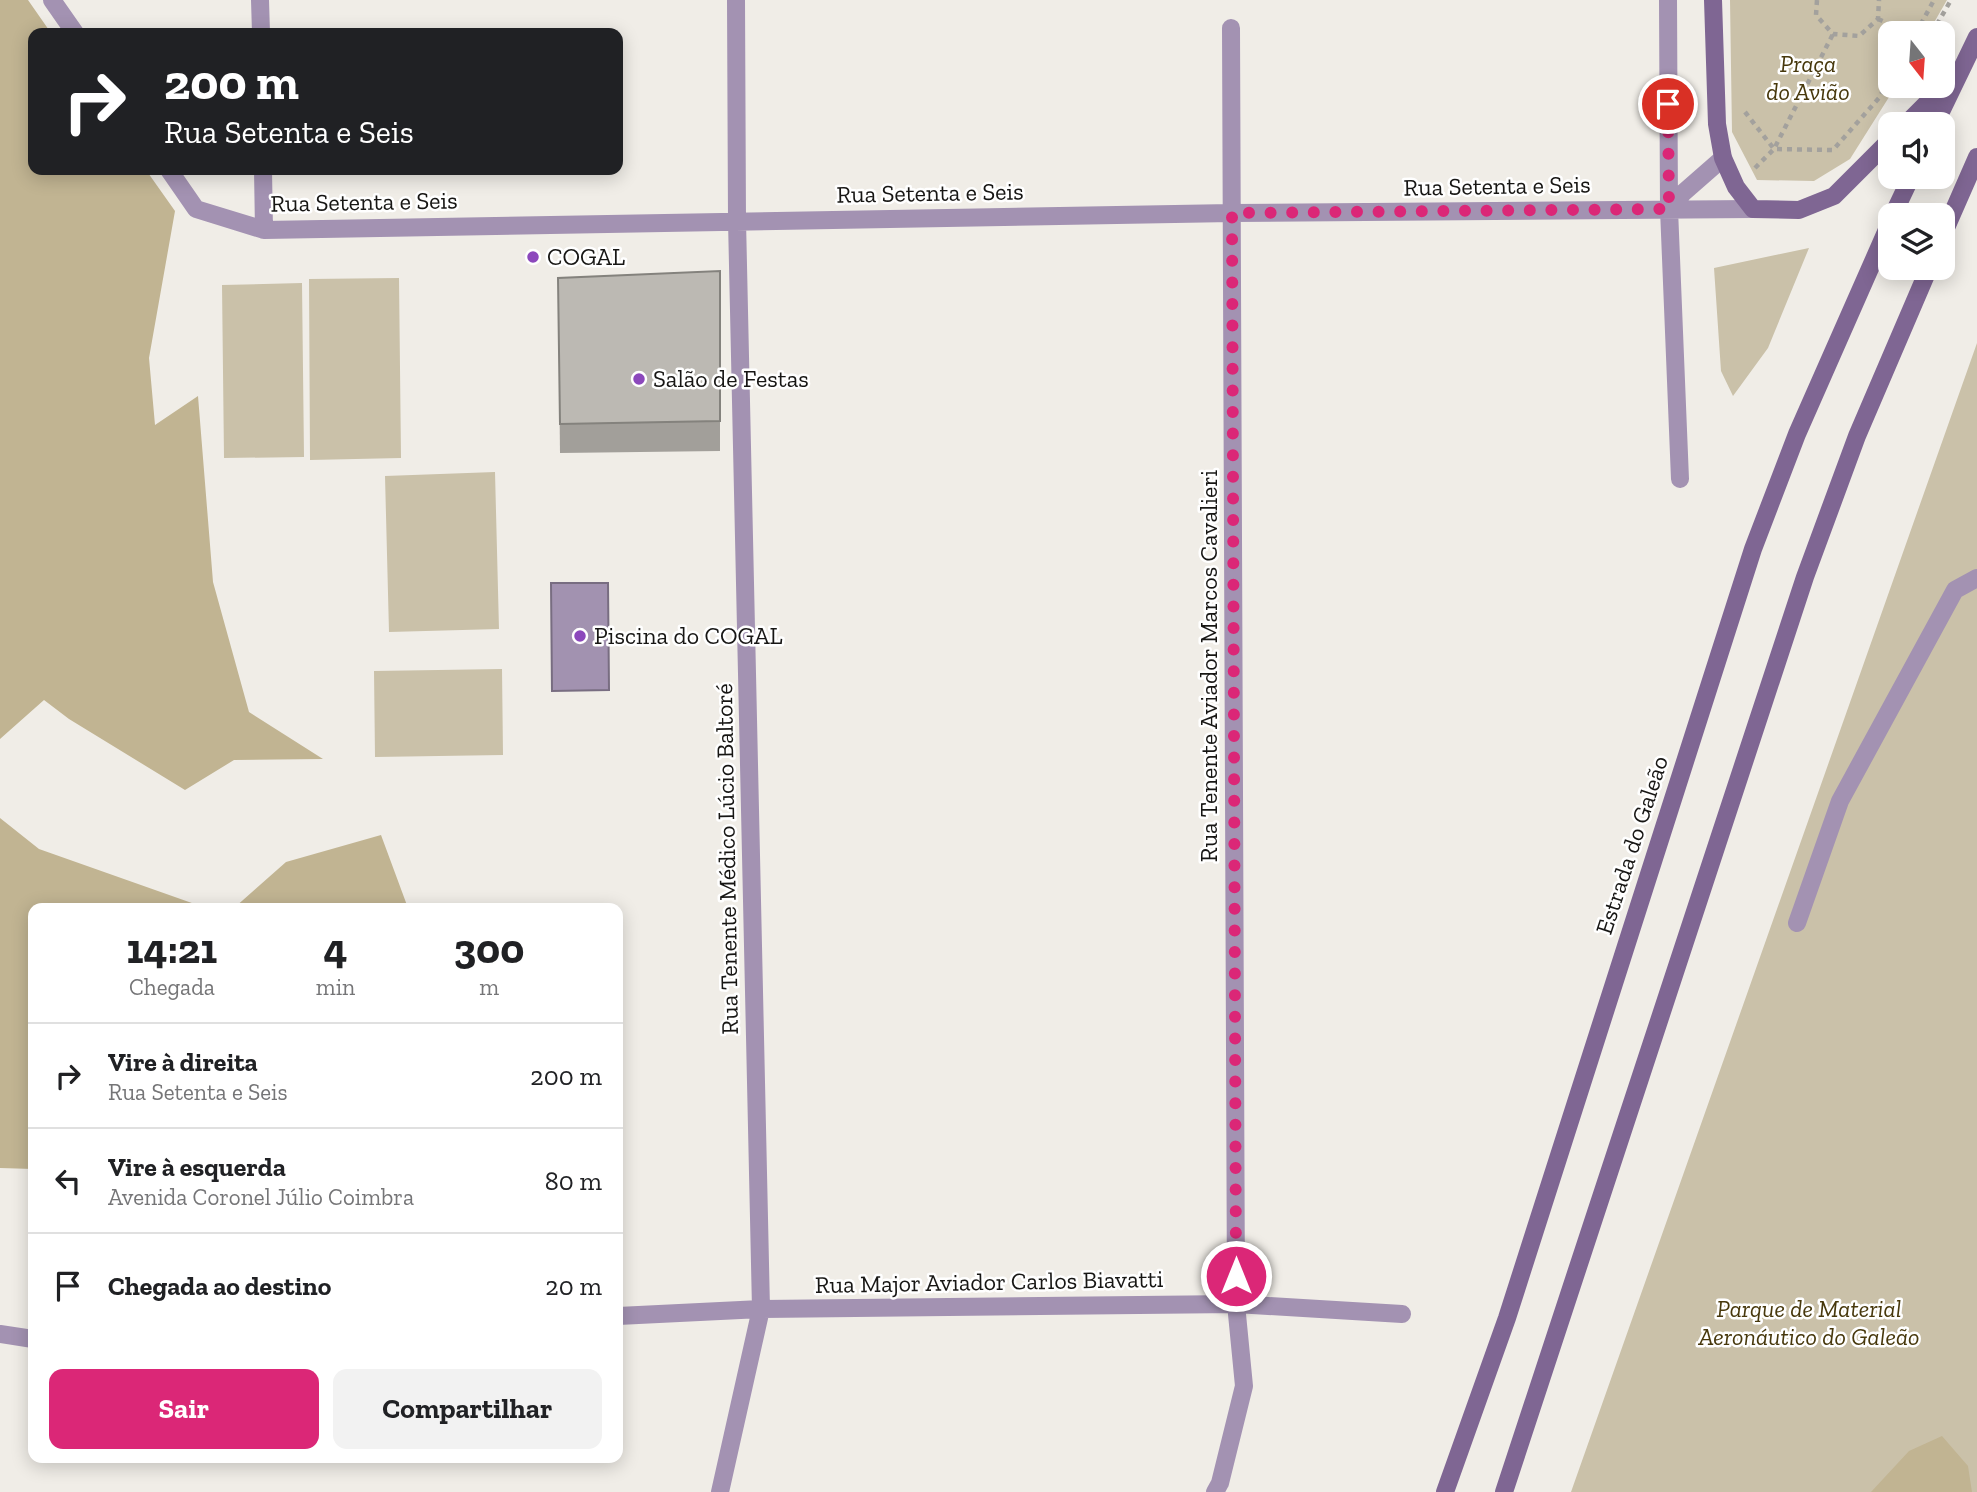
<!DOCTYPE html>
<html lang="pt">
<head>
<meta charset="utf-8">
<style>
  :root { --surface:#fff; --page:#f2f2f2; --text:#202124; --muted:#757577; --line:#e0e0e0; --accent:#db2777 }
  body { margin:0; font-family:"Zilla Slab",serif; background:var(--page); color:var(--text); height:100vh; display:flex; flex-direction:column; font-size:26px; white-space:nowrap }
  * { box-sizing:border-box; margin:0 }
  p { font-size:23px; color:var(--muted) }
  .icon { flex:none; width:38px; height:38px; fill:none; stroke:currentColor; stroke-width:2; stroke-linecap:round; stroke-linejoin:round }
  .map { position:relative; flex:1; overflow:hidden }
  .panel { position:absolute; left:28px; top:903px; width:595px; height:560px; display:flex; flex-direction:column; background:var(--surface); border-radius:14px; box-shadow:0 4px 18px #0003 }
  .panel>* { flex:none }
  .top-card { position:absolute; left:28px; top:28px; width:595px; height:147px; border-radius:14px; box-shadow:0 4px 18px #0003; background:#202124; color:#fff; overflow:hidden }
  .needle { width:46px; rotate:163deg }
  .buttons { position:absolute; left:1878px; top:21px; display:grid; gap:14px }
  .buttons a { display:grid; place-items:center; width:77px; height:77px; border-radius:14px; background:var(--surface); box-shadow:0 4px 18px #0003; font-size:35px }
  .pin { position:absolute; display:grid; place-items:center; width:60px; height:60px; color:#fff; margin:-30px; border:4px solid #fff; border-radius:50%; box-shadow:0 2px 7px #0007 }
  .me { position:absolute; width:77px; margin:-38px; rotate:0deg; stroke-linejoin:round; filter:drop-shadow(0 0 5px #0008) }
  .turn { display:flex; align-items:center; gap:24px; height:147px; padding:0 21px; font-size:32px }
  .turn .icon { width:91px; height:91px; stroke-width:2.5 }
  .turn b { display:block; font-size:49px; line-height:60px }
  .eta { display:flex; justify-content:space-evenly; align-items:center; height:119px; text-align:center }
  .eta b { font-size:42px; font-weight:700; line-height:49px }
  .button { display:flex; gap:14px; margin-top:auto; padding:14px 21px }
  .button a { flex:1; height:80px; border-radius:14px; background:var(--accent); color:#fff; font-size:28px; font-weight:700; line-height:80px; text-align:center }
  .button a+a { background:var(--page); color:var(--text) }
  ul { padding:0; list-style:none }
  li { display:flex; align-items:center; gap:21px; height:105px; padding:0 21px; border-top:2px solid var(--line) }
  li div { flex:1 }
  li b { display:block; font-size:26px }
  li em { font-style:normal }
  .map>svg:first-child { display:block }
</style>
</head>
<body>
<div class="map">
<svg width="1977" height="1492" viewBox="0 0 1977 1492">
  <rect width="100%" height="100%" fill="#f0ede7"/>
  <path fill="#cac1a9" d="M 1730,0 L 1947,0 L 1928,33 L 1890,33 L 1890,86 L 1896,86 L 1850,159 L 1814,181 L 1757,180 L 1732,132 Z
    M 1809,248 L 1768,348 L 1733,396 L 1721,371 L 1714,268 Z
    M 399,278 L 401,458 L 310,460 L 309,279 Z
    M 302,283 L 304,457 L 224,458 L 222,285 Z
    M 1977,343 L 1977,1492 L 1571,1492 Z
    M 495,472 L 499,629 L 389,632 L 385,476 Z
    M 502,669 L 503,755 L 375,757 L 374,671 Z"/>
  <path fill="#c1b492" d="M 0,0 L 28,0 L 51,33 L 33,33 L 33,170 L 146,170 L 175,211 L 149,358 L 155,425 L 198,396 L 213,582 L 249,712 L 323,759 L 234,760 L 185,790 L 69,719 L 44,700 L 0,739 Z
    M 0,818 L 39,849 L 206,908 L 33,908 L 33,1169 L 0,1168 Z
    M 381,835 L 408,908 L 234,908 L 286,862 Z
    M 1942,1436 L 1968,1466 L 1972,1492 L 1871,1492 L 1909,1451 Z"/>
  <path fill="#a292b0" stroke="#786d81" stroke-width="2" d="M 551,583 L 608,583 L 609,690 L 552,691 Z"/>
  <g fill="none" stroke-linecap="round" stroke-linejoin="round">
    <path stroke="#a3a19d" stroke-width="4.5" stroke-dasharray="5 5" stroke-linecap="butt" d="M 1817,0 L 1816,15 L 1833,34 L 1859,36 L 1878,19 L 1879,0
      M 1878,19 L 1910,33
      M 1916,33 L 1934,0
      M 1932,33 L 1951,0
      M 1745,112 L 1774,149 L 1833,150 L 1879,98 L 1890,78
      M 1755,168 L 1774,149 L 1833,34"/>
    <path stroke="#a392b2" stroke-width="18" d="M 1797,923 L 1840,801 L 1955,590 L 1977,578"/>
    <path stroke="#a392b2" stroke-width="18" d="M 52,0 L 75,33
      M 260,0 L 261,33
      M 1668,0 L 1669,209 L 1680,479
      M 169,170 L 196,209 L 264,230 L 1232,213 L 1753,209
      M 263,170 L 264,230
      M 1669,209 L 1683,193 L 1723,158
      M 618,1316 L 761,1309 L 1236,1304 L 1402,1314
      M 0,1334 L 33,1339
      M 720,1492 L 761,1309 L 737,220 L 736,0
      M 1215,1492 L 1220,1483 L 1244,1386 L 1236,1304 L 1231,28"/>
    <path stroke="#7f6693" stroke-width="18" d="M 1713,0 L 1717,124 L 1723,158 L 1736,187 L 1753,209 L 1799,210 L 1834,196 L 1890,140
      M 1906,124 L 1951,79
      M 1935,124 L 1977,37
      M 1893,215 L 1911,177
      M 1942,237 L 1977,157
      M 1445,1492 L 1507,1318 L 1753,549 L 1797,434 L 1890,223
      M 1504,1492 L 1805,577 L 1857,436 L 1929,268"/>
  </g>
  <path fill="#a29f9a" d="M 720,271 L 720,451 L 560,453 L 558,278 Z"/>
  <path fill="#bcb9b3" stroke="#84827d" stroke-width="2" d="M 720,271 L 720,421 L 560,424 L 558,278 Z"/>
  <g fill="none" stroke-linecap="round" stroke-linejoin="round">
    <path stroke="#db2777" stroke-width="12" stroke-dasharray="0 21.6" d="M 1236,1276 L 1232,213 L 1669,209 L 1668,104"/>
  </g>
  <g fill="#8c48bc" stroke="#fff" stroke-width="2.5">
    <circle cx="533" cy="257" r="7"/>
    <circle cx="639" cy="379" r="7"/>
    <circle cx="580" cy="636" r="7"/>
  </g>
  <g text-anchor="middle" stroke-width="5" stroke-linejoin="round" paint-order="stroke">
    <g font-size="24" font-style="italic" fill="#47380c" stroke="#fff">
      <text x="1808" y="72">Praça<tspan x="1808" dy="28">do Avião</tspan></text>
      <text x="1809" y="1317">Parque de Material<tspan x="1809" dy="28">Aeronáutico do Galeão</tspan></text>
    </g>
    <g font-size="24" fill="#171614" stroke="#fff">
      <text transform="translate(1497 186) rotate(-1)" y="8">Rua Setenta e Seis</text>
      <text transform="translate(930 193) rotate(-1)" y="8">Rua Setenta e Seis</text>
      <text transform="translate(364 202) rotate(-1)" y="8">Rua Setenta e Seis</text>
      <text transform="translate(1209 666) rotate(-90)" y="8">Rua Tenente Aviador Marcos Cavalieri</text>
      <text transform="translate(1632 845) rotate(-72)" y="8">Estrada do Galeão</text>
      <text transform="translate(727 859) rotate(-91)" y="8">Rua Tenente Médico Lúcio Baltoré</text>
      <text transform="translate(989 1282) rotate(-1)" y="8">Rua Major Aviador Carlos Biavatti</text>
    </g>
    <g font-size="24" fill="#171614" stroke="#fff" text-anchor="start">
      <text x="547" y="265">COGAL</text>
      <text x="653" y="387">Salão de Festas</text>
      <text x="594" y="644">Piscina do COGAL</text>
    </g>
  </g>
</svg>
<div class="buttons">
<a><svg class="needle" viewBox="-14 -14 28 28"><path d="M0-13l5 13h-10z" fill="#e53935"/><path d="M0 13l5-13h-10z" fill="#757577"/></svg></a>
<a><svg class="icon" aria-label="sound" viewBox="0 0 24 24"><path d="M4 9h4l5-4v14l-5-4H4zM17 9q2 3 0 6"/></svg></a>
<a><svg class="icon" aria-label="layers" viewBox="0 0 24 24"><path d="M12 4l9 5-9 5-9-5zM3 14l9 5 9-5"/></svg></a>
</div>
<div class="pin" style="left:1668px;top:104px;background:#d93025"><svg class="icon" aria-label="arrive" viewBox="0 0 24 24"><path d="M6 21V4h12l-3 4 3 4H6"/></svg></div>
<svg class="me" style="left:1236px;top:1276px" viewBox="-20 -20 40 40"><circle r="17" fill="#db2777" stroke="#fff" stroke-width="3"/><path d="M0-11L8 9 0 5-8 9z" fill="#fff"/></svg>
<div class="top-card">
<div class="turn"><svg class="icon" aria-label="right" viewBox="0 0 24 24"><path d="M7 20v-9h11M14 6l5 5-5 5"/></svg><div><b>200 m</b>Rua Setenta e Seis</div></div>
</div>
<section class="panel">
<div class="eta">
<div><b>14:21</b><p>Chegada</p></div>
<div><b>4</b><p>min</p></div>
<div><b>300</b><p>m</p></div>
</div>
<ul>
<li><svg class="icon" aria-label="right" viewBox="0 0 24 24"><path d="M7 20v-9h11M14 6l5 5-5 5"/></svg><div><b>Vire à direita</b><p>Rua Setenta e Seis</p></div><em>200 m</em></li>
<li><svg class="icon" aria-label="left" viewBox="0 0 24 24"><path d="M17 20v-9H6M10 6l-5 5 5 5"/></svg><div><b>Vire à esquerda</b><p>Avenida Coronel Júlio Coimbra</p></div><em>80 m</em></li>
<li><svg class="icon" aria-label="arrive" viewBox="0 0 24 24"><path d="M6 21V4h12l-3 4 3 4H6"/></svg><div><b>Chegada ao destino</b></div><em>20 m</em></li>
</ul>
<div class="button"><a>Sair</a><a>Compartilhar</a></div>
</section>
</div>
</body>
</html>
